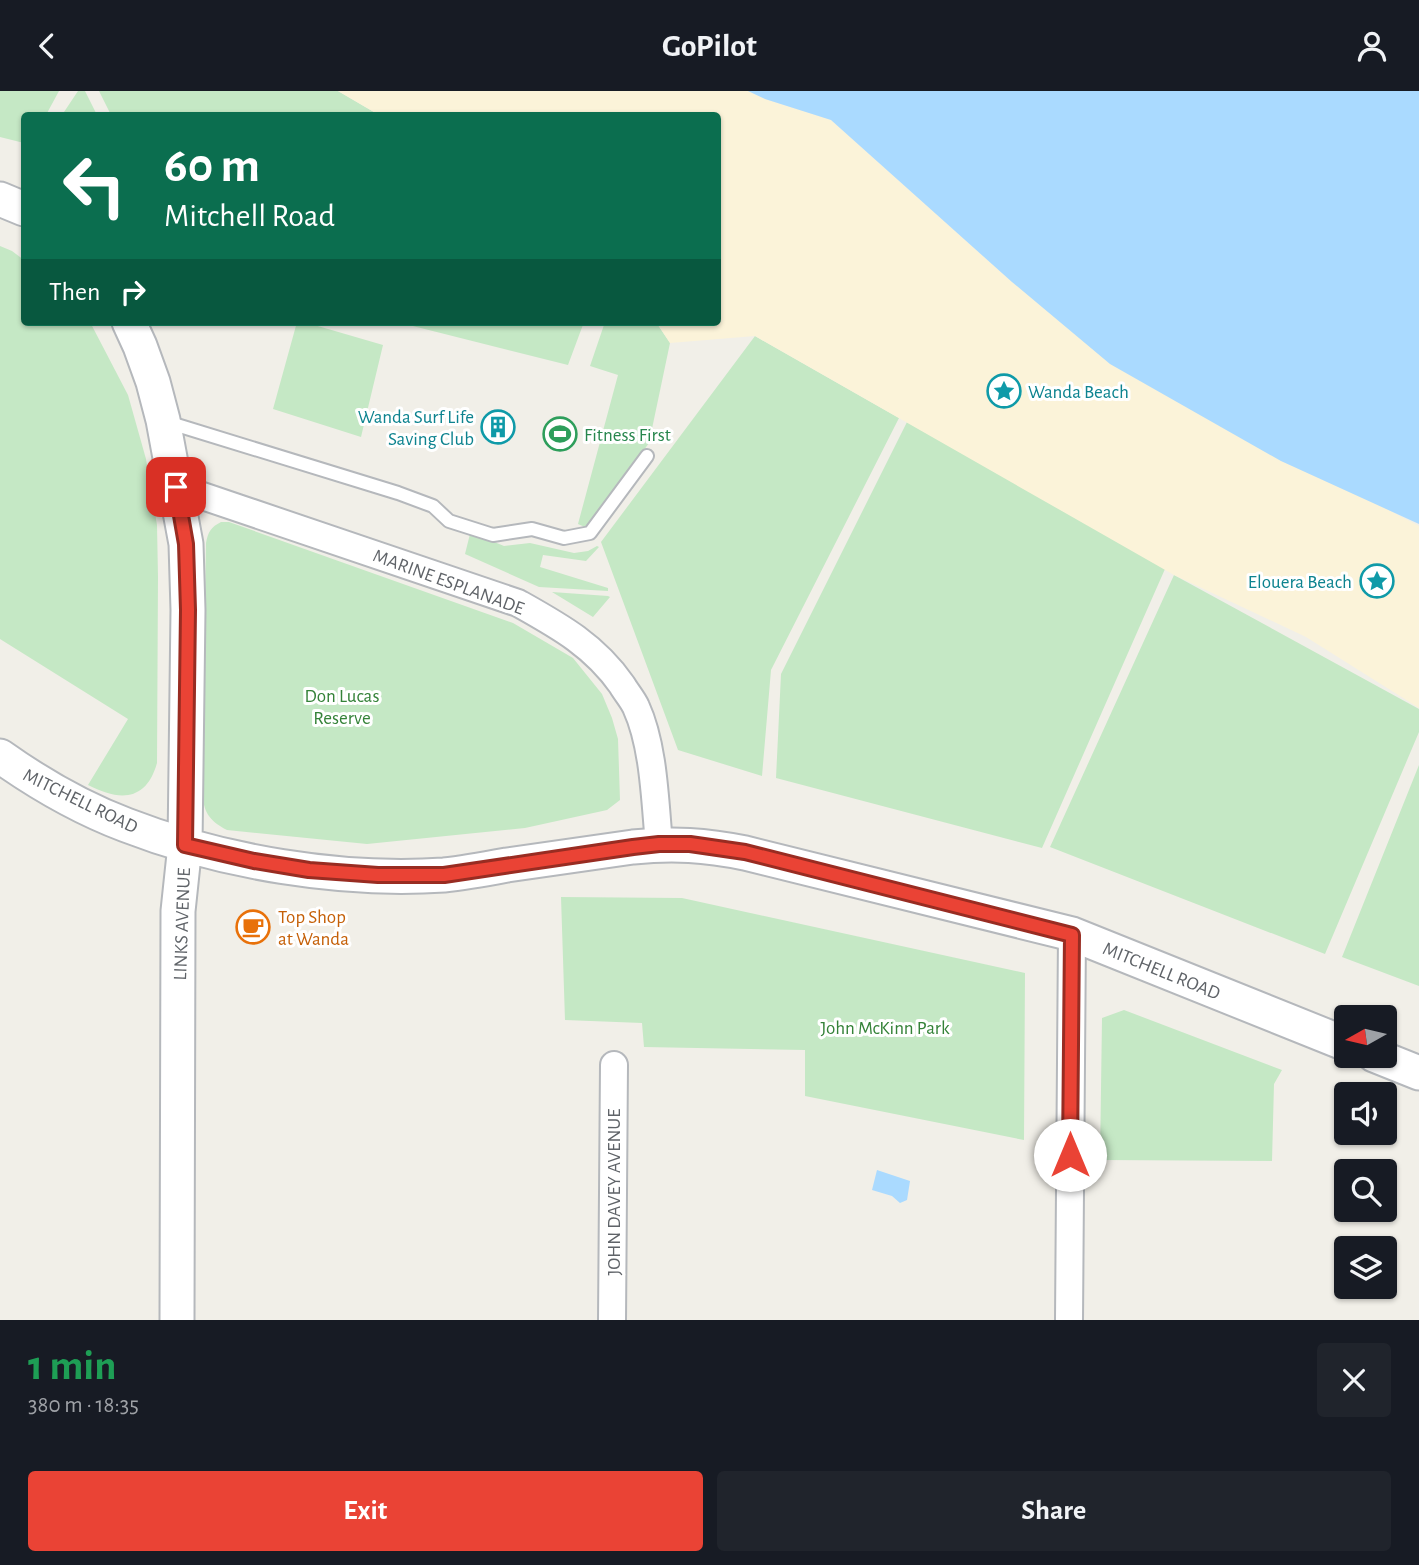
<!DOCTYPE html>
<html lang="en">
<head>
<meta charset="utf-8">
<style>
  :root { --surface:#171b24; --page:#20242c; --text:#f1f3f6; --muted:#9ea1a6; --accent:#ea4335 }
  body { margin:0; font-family:"Alegreya Sans",sans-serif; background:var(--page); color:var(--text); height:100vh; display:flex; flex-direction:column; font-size:26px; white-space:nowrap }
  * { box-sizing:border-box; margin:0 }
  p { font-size:23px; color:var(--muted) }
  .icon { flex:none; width:38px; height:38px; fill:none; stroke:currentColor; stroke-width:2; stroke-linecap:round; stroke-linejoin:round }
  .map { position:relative; height:1229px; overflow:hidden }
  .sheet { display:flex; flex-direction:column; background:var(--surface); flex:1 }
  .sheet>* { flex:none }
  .banner { position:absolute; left:21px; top:21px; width:700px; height:214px; border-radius:7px; box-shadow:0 2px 5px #0004; background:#0b6e4f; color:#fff; overflow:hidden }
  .needle { width:46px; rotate:262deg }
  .controls { position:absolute; left:1334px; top:914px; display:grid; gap:14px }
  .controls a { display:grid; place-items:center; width:63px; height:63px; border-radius:7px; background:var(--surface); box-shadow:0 2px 5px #0004; font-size:35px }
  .pin { position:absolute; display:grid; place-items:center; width:60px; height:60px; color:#fff; margin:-30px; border-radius:14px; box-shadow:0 4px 10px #0006 }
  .me { position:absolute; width:77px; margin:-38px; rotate:0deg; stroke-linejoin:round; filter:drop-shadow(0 0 5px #0008) }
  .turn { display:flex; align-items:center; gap:24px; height:147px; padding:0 28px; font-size:32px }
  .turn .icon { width:91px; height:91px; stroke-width:2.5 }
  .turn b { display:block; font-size:49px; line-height:60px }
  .then { display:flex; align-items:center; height:66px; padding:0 28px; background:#0003; gap:14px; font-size:26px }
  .round { display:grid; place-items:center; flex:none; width:74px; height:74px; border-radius:7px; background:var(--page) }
  .overview { display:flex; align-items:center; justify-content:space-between; height:119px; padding:0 28px }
  h1 { font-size:42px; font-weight:700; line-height:52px; color:#1e9e55 }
  .action { display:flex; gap:14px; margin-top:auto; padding:14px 28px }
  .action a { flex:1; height:80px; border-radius:7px; background:var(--accent); color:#fff; font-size:28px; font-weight:700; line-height:80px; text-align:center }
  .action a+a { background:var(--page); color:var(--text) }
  header { display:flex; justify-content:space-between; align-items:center; height:91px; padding:0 28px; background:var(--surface); font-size:32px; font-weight:700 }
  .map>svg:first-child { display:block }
</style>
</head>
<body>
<header><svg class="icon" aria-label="back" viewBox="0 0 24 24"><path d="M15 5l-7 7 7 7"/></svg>GoPilot<svg class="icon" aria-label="person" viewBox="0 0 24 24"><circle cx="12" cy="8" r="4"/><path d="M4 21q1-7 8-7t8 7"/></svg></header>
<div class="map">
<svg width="1419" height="1229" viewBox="0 0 1419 1229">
  <rect width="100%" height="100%" fill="#f1efe8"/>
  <path fill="#c5e8c5" d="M 0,0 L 59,0 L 46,24 L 24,24 L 24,52 L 0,46 Z
    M 78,0 L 85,0 L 97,24 L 62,24 Z
    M 99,0 L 338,0 L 379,24 L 111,24 Z
    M 0,155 L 12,160 L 24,169 L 24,231 L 90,231 L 128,304 L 146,368 L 157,434 L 158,486 L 157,672 C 146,711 119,710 88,694 L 128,628 L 0,548 Z
    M 297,231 L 304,231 L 383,254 L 361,346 L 273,318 Z
    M 397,231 L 584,231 L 568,274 Z
    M 605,231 L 656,231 L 670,252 L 649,352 L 587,437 L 578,433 L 618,284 L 590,275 Z
    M 755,245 L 899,327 L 771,579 L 762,685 L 678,659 L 601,451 Z
    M 907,331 L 1165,478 L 1042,757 L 776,687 L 781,583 Z
    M 221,431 L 229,431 L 513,532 L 573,567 L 602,603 L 612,627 L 618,648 L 620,709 L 607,719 L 525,737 L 367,753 L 227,739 C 208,729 204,721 202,701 L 206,452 C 208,441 211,436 221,431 Z
    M 470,443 L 475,443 L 504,455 L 530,452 L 574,462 L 588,460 L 597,455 L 599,456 L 586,470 L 543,464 L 540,476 L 608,497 L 608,500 L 539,496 L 465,463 Z
    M 1174,484 L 1419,618 L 1419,641 L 1325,863 L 1050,756 Z
    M 552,501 L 608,505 L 610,506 L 593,526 Z
    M 1419,674 L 1419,895 L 1342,866 Z
    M 561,806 L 682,807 L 1025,882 L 1024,1049 L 805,1005 L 805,959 L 644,956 L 642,932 L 565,929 Z
    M 1124,919 L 1282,979 L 1274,993 L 1272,1070 L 1100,1069 L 1102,927 Z"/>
  <path fill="#fbf3d9" d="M 338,0 L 748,0 L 765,8 L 831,29 L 1012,191 L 1281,370 L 1377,413 L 1419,435 L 1419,617 L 1306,546 L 1174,484 L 755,245 L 670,252 L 656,231 L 718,231 L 718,24 L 379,24 Z"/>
  <path fill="#aadaff" d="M 748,0 L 1419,0 L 1419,433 L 1281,370 L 1110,273 L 1012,191 L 831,29 L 765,8 Z
    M 877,1079 L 910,1090 L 907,1109 L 900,1112 L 892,1105 L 872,1099 Z"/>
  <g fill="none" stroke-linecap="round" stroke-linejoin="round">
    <defs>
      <path id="service" d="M 167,331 L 398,402 L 433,415 L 449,430 L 493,444 L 532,438 L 564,447 L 590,442 L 647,365"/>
      <path id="minor" d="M 176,396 L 518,512 C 559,535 594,554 622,594 C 626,601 633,609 636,616 C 654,655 655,711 659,753
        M 612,1229 L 614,974
        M 1069,1229 L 1072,843"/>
      <path id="tertiary" d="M 0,108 L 24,118
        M 129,231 L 140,255 L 153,291 L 163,329 L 186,453 L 188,519 L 185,754 L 178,820 L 177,1229
        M 0,665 C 38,692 81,717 126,734 C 221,771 341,791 444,784 C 465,782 486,778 507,774 C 549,768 591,762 633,756 C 674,752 705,754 745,762 L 1072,843 L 1346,953
        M 1374,964 L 1419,982"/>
    </defs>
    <use href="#service" stroke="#b5b8bc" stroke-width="16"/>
    <use href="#minor" stroke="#b5b8bc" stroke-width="30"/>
    <use href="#tertiary" stroke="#b5b8bc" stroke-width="37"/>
    <use href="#service" stroke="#fff" stroke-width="12"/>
    <use href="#minor" stroke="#fff" stroke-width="26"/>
    <use href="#tertiary" stroke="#fff" stroke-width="33"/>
  </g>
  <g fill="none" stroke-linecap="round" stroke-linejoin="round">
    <defs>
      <path id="route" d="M 176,396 L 186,453 L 188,519 L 185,754 L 254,770 L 309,779 L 378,784 L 444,784 L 633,756 L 659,753 L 690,753 L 745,761 L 1072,844 L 1070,1064"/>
    </defs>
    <use href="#route" stroke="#982c22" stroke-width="18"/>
    <use href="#route" stroke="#ea4335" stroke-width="12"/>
  </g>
  <defs>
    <symbol id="sight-ring" viewBox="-11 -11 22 22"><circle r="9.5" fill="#fff" stroke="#0f9aa8" stroke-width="1.5"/><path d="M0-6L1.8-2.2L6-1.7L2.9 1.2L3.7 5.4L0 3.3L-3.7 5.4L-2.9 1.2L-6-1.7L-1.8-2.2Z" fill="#0f9aa8"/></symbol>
    <symbol id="building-ring" viewBox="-11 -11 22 22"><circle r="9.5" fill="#fff" stroke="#0f9aa8" stroke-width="1.5"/><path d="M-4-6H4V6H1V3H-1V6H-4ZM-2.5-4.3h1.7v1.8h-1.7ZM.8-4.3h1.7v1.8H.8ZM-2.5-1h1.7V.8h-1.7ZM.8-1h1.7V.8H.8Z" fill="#0f9aa8"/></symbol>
    <symbol id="stadium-ring" viewBox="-11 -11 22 22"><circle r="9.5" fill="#fff" stroke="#2e9e5b" stroke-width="1.5"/><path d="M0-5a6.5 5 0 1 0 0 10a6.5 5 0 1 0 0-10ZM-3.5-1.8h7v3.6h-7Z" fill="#2e9e5b"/></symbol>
    <symbol id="cafe-ring" viewBox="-11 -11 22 22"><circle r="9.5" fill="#fff" stroke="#e8710a" stroke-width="1.5"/><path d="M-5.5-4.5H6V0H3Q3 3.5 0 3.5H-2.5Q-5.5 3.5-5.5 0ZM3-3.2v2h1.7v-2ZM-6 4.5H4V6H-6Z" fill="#e8710a"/></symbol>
  </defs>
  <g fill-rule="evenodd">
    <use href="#sight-ring" x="985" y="281" width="38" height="38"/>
    <use href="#building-ring" x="479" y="317" width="38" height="38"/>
    <use href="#stadium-ring" x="541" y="324" width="38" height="38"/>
    <use href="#sight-ring" x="1358" y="471" width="38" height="38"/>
    <use href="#cafe-ring" x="234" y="817" width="38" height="38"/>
  </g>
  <g text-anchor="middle" stroke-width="6" stroke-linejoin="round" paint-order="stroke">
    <g font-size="19" fill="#0d838f" stroke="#fff" text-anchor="end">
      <text x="1028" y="307" text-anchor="start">Wanda Beach</text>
      <text x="474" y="332">Wanda Surf Life<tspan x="474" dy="22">Saving Club</tspan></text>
      <text x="1352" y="497">Elouera Beach</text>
    </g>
    <g font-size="19" fill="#27864d" stroke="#fff" text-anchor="start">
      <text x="584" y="350">Fitness First</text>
    </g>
    <g font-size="19" fill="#5f6368" stroke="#fff">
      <text transform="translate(449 490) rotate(20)" y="7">MARINE ESPLANADE</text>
      <text transform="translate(81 709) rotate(26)" y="7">MITCHELL ROAD</text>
      <text transform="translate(181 833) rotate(-88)" y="7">LINKS AVENUE</text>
      <text transform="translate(1162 879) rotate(22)" y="7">MITCHELL ROAD</text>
      <text transform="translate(613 1101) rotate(-90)" y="7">JOHN DAVEY AVENUE</text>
    </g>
    <g font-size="19" fill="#348238" stroke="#fff">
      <text x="342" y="611">Don Lucas<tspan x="342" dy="22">Reserve</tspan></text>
      <text x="885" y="943">John McKinn Park</text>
    </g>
    <g font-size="19" fill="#c56008" stroke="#fff" text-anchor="start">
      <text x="278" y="832">Top Shop<tspan x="278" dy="22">at Wanda</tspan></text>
    </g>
  </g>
</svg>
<div class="controls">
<a><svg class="needle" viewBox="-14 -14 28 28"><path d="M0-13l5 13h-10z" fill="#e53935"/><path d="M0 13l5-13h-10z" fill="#9ea1a6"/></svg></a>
<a><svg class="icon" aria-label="sound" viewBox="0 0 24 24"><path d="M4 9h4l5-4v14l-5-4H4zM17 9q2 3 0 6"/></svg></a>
<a><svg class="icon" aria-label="search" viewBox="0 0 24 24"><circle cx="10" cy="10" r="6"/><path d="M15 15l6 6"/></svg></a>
<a><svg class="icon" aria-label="layers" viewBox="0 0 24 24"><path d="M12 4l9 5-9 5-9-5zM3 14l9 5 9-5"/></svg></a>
</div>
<div class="pin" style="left:176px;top:396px;background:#d93025"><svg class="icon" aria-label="arrive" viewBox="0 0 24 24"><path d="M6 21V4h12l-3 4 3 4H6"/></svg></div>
<svg class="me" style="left:1070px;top:1064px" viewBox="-20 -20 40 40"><circle r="19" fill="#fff"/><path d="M0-13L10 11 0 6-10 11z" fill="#ea4335"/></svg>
<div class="banner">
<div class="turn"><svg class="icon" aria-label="left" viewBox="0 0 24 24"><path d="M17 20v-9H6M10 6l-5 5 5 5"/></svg><div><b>60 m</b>Mitchell Road</div></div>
<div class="then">Then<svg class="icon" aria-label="right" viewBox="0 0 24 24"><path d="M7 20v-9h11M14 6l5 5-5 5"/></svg></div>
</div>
</div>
<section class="sheet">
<div class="overview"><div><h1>1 min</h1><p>380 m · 18:35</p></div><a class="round"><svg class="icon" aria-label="close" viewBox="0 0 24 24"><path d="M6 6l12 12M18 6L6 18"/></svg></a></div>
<div class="action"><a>Exit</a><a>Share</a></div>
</section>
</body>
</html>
